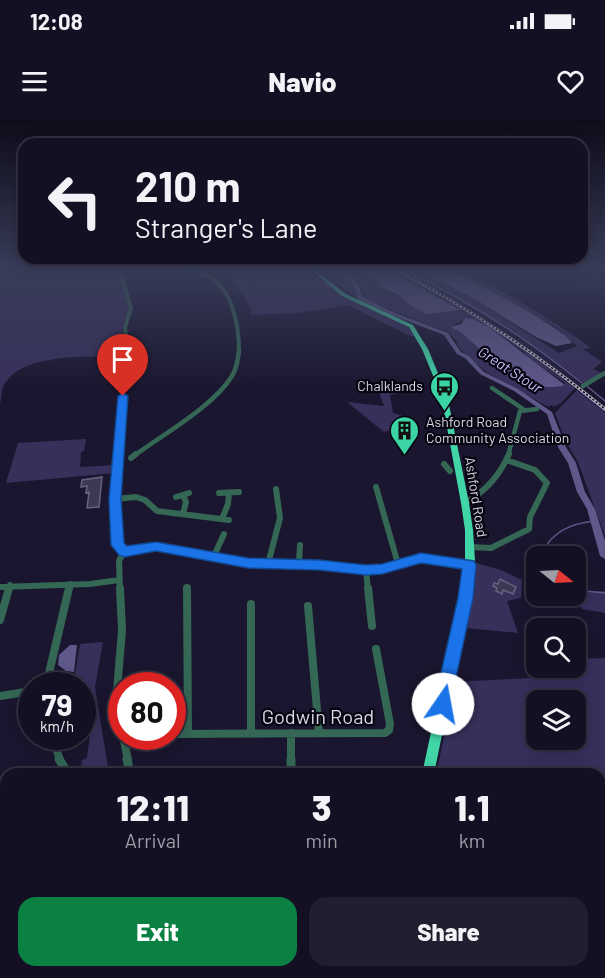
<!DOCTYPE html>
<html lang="en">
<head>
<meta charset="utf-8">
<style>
  :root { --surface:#141023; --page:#211e30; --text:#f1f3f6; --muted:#9d9da6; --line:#333041; --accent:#0b8043 }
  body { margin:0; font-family:Barlow,sans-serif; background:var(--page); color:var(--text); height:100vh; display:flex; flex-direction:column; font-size:22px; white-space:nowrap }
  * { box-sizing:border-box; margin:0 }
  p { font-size:20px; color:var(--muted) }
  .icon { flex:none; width:33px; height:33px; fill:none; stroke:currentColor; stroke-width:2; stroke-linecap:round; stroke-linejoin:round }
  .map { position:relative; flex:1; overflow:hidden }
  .drawer { position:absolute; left:0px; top:648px; width:606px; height:210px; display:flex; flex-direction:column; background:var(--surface); border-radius:18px 18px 0 0; box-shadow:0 3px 15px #0003,0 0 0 2px var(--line) }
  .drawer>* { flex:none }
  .hud { position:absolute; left:18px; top:18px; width:570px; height:126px; border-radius:18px; box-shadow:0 3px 15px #0003,0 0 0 2px var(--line); background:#141023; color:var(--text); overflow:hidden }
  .needle { width:39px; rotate:108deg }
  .controls { position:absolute; left:526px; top:426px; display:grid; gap:12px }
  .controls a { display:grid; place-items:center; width:60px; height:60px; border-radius:12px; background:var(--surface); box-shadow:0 3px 15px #0003,0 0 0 2px var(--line); font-size:30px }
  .speed { position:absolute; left:18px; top:552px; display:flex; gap:12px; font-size:30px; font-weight:700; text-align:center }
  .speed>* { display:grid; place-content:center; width:78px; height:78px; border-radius:50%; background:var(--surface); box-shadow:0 3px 15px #0003,0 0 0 2px var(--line); line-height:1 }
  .speed small { font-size:15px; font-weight:400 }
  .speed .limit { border:9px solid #d22; background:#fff; color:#111 }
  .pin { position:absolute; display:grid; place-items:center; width:51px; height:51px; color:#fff; margin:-62px -26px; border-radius:50% 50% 50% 0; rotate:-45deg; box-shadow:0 0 6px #0007 }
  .pin .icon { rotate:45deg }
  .me { position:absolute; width:66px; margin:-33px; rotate:12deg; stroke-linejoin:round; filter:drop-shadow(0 0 4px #0008) }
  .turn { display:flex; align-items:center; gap:21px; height:126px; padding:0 18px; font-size:27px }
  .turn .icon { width:78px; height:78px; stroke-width:2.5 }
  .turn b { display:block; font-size:42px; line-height:51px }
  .eta { display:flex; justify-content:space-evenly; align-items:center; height:102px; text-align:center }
  .eta b { font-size:36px; font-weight:800; line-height:42px }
  .primary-button { display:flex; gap:12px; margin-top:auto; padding:12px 18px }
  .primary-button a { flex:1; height:69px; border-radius:18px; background:var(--accent); color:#fff; font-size:24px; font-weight:800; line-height:69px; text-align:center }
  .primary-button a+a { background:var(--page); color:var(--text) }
  .status { display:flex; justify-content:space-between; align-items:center; height:42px; padding:0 30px; background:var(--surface); direction:ltr }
  .status svg { height:16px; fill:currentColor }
  header { display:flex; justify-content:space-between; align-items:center; height:78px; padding:0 18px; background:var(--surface); font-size:27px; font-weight:800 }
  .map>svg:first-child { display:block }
</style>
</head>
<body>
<div class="status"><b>12:08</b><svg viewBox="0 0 49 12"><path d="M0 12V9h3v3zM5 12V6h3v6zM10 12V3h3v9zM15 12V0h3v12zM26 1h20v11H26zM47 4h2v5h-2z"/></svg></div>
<header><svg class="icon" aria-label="menu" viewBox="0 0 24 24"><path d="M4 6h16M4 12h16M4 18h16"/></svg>Navio<svg class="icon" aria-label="heart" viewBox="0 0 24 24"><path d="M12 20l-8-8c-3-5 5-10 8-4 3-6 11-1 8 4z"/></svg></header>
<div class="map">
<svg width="605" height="858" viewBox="0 0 605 858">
  <rect width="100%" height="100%" fill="#1a162f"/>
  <path fill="#211c3b" d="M 388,148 L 401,148 L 455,176 L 550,237 L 574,255 L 580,254 L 589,261 L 575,268 L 500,212 L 446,179 Z
    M 605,824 L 605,858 L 561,858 L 569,852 L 600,852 L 600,828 Z"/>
  <path fill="#37305b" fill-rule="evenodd" d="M 0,148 L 118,148 L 130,188 L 122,215 L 124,227 L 122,236 C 91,237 25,233 6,262 C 1,268 2,276 0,284 Z
    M 224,148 L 305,148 L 342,175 L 406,205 L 415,216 L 410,216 L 348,185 L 298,193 L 251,195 L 251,188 Z
    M 314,148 C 333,148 354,155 357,178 Z
    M 337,148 L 358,151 L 377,161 L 382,168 L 407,180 L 415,188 L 427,192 L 461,191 L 383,148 L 401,154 L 500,212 L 575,268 L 561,283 L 553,287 L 552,285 L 548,287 L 486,252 L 460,229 L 455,219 L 447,212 L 363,179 C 363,163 350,155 337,148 ZM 473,199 L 523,231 L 528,237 L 565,263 L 564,266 C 521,268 492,241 463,214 C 460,211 455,210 451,207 L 463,200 Z
    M 401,148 L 415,148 L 473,178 L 559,233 L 577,226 L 554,206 L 444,148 C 472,148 566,209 591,228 L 583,229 L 602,242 L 593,249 L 602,253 L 584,263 C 527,218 466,181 401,148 Z
    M 407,267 L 413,268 L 408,271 L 390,275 L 393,293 L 412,299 L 411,306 L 384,312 L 347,282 L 384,286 L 379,272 Z
    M 577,270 L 605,293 L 605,416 L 578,342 L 565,320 L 555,293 Z
    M 86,319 L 84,331 L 81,332 L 80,347 L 116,345 L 115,353 L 6,363 L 18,323 Z
    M 476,443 L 501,450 L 522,460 L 521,478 L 507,481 L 518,513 L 465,508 L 474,472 Z
    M 605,471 L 605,493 L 582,489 L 576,472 Z
    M 103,522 L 95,567 L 109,654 L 84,654 L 80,653 L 82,640 L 87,638 L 90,615 L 83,615 L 82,566 L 73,565 L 80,524 Z
    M 605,538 L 605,722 L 600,727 L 600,654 L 436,654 L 456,562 L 531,558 L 553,548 L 576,548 L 576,539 ZM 537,580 L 576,580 L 576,620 L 537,620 Z"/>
  <path fill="#5f588b" d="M 352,148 L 386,150 L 461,190 L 427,194 L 413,187 L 397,174 L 382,168 L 376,160 Z
    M 415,148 C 425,148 438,146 447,150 C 467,157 566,209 572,223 L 556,226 L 536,217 L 473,178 Z
    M 465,198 L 473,199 L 489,207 L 565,265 C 529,277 486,235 463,214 C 460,211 454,210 451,207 L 461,204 Z
    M 70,525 L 77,525 L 74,552 L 66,551 L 58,545 L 59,535 Z"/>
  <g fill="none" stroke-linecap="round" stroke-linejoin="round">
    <path stroke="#5f588b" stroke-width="1.5" d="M 399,148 L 401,150
      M 403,150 C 468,180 526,218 582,263
      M 588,267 L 605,281
      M 579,270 L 605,291
      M 552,436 L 549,433 L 548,423 C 560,408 576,403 595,401
      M 576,470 L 605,473"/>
    <path fill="#5f588b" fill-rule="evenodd" d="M 331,148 C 346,148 361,162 362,177 L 393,192 L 448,213 L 461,232 L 469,236 L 484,252 L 518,269 L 552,292 L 566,327 L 576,343 L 585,372 L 595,389 L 605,421 L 605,439 L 600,436 L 587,389 L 577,372 L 568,343 L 558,327 L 547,294 L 514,271 L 480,254 L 465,238 L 457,234 L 444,215 L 389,194 L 358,179 L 353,164 Z"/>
  </g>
  <path fill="#3d3955" stroke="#666281" stroke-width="1.5" d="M 102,357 L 99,387 L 87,388 L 89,372 L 86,373 L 87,366 L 81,367 L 82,360 Z
    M 500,459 L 516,467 L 513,474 L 503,470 L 502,474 L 496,471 L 497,468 L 493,466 L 494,463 L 498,464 Z"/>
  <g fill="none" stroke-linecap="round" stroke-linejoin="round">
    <path stroke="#356755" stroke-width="4" d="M 119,148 L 131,188 L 125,208 L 128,231
      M 177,148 C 188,150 200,151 210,157 C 233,171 239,206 239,231"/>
    <path stroke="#356755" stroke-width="4.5" d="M 583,266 L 605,253
      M 492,268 L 523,289
      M 118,336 L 123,276 L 121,252 L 128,230
      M 134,336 C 162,315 214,286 232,256 C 237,248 238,239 239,230
      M 508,336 L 520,291 L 537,289"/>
    <path stroke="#356755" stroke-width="6" d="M 118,334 L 115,368 L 117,425 L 124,432
      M 131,338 L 136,334
      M 444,344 L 450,351
      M 376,367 L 398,444
      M 219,373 L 239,372
      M 183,375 L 186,382 L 183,394
      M 176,377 L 189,373
      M 115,379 L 136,377 L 145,380 L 157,391 L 229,400
      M 465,383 C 485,372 500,355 509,334
      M 222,399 L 228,384 L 229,373
      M 470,427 L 491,428 L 529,409 L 530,397 L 547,363 L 535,350 L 506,340
      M 124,432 L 164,427 L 248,443 L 319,445 L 366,450 L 382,449 L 421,438 L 469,445
      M 214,436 L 224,414
      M 268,444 L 280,398 L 276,369
      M 299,444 L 300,425
      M 366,450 L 368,470
      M 0,467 L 90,464 L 119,460
      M 9,470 L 10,465
      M 69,470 L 70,464
      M 120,470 L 119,441 L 124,432"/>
    <path stroke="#356755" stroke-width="8" d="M 120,468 L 122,510 L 117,571 L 122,609
      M 187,468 L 188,614
      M 368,468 L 372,506
      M 251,484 L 251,614
      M 308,486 L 319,613
      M 0,500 L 9,468
      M 46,566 L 69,468
      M 0,576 L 32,571
      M 291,613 L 291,640
      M 172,614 L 385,613 L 389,610 L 390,604 L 376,529
      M 52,616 L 60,640
      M 123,616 L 128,640"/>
    <path stroke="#356755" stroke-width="9" d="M 59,639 L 68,654
      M 127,639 L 130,654
      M 291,639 L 291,654
      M 0,685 L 6,684
      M 0,753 L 6,752
      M 0,818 L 6,822
      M 49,852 L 54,858
      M 152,852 L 153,858
      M 286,852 L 286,857"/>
    <path fill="#41d5a7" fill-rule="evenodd" d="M 308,148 L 313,148 L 346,174 L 413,205 L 428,229 L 447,275 L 469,383 L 473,410 L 475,441 L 470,478 L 434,654 L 422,654 L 460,478 L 465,441 L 465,410 L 461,383 L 441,275 L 422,229 L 409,207 L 342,176 Z
      M 605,745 L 605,770 L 600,772 L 600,747 Z
      M 605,776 L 605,793 L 600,795 L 600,778 Z
      M 380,852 L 397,852 L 394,858 L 377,858 Z
      M 484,852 L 504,852 L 501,858 L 481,858 Z
      M 514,852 L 534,852 L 531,858 L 511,858 Z"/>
    <defs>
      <path id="rail" d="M 392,148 C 469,187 538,235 605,289"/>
    </defs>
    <use href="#rail" stroke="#aeabbf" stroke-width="3"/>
    <use href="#rail" stroke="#06040e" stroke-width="1.5" stroke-dasharray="2" stroke-linecap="butt"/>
  </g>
  <linearGradient id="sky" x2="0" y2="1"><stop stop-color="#0e0c1a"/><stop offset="0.55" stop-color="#383c58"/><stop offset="1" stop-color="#383c58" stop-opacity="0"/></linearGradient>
  <rect width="605" height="269" fill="url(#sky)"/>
  <path fill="#1a73e8" stroke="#114b97" stroke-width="1.5" d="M 123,273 L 128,276 L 121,379 L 124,423 L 127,426 L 156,422 L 248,438 L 319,440 L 366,445 L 382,444 L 421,433 L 474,441 L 476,445 L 473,478 L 449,590 L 443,592 L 437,590 L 434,584 L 458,478 L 462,449 L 421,443 L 382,454 L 366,455 L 319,450 L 248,448 L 156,431 L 124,437 L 119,435 L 111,425 L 109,379 L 118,276 Z"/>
  <defs>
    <symbol id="bus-pin" viewBox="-11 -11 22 30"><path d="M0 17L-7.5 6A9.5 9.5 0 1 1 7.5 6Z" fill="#3ad4a5" stroke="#06040e"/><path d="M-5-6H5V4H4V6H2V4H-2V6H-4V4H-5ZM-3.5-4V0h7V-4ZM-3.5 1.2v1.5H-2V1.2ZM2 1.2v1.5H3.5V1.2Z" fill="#111"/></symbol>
    <symbol id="building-pin" viewBox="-11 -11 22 30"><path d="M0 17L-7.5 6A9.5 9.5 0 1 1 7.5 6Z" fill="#3ad4a5" stroke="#06040e"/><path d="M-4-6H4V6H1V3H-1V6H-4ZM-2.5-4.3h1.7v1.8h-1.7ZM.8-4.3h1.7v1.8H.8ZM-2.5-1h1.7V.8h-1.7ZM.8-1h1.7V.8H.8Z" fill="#111"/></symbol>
  </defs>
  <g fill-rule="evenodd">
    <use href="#bus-pin" x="428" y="250" width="33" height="45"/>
    <use href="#building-pin" x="388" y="294" width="33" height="45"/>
  </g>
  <g text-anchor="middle" stroke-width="4.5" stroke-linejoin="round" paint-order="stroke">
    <g font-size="14" fill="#d8d6e8" stroke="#06040e" text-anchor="end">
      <text x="423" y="271">Chalklands</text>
      <text x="426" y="307" text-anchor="start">Ashford Road<tspan x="426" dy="16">Community Association</tspan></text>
    </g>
    <g font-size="14" fill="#d8d6e8" stroke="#06040e">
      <text transform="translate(476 377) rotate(81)" y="5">Ashford Road</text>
    </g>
    <g font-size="15" font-style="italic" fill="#c2bbfa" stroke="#06040e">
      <text transform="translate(510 250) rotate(33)" y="5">Great Stour</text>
    </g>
    <g font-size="20" fill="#d8d6e8" stroke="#06040e">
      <text x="318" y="604">Godwin Road</text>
    </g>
  </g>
</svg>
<div class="controls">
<a><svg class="needle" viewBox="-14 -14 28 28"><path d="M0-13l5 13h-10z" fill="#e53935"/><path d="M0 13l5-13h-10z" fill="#9d9da6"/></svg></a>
<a><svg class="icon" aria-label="search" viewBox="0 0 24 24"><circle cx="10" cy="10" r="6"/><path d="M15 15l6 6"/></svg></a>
<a><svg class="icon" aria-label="layers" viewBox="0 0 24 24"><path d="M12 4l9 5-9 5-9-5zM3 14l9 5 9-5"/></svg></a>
</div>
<div class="speed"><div>79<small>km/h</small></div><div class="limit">80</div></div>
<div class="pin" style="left:123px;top:276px;background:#d93025"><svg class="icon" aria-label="arrive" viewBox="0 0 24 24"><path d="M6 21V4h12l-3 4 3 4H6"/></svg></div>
<svg class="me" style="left:443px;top:584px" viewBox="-20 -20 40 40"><circle r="19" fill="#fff"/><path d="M0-13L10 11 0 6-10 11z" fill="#1a73e8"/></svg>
<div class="hud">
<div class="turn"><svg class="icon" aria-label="left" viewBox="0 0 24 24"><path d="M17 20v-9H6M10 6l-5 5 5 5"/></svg><div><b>210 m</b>Stranger's Lane</div></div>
</div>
<section class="drawer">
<div class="eta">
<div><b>12:11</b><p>Arrival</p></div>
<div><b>3</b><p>min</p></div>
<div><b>1.1</b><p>km</p></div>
</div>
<div class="primary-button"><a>Exit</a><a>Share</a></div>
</section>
</div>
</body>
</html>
